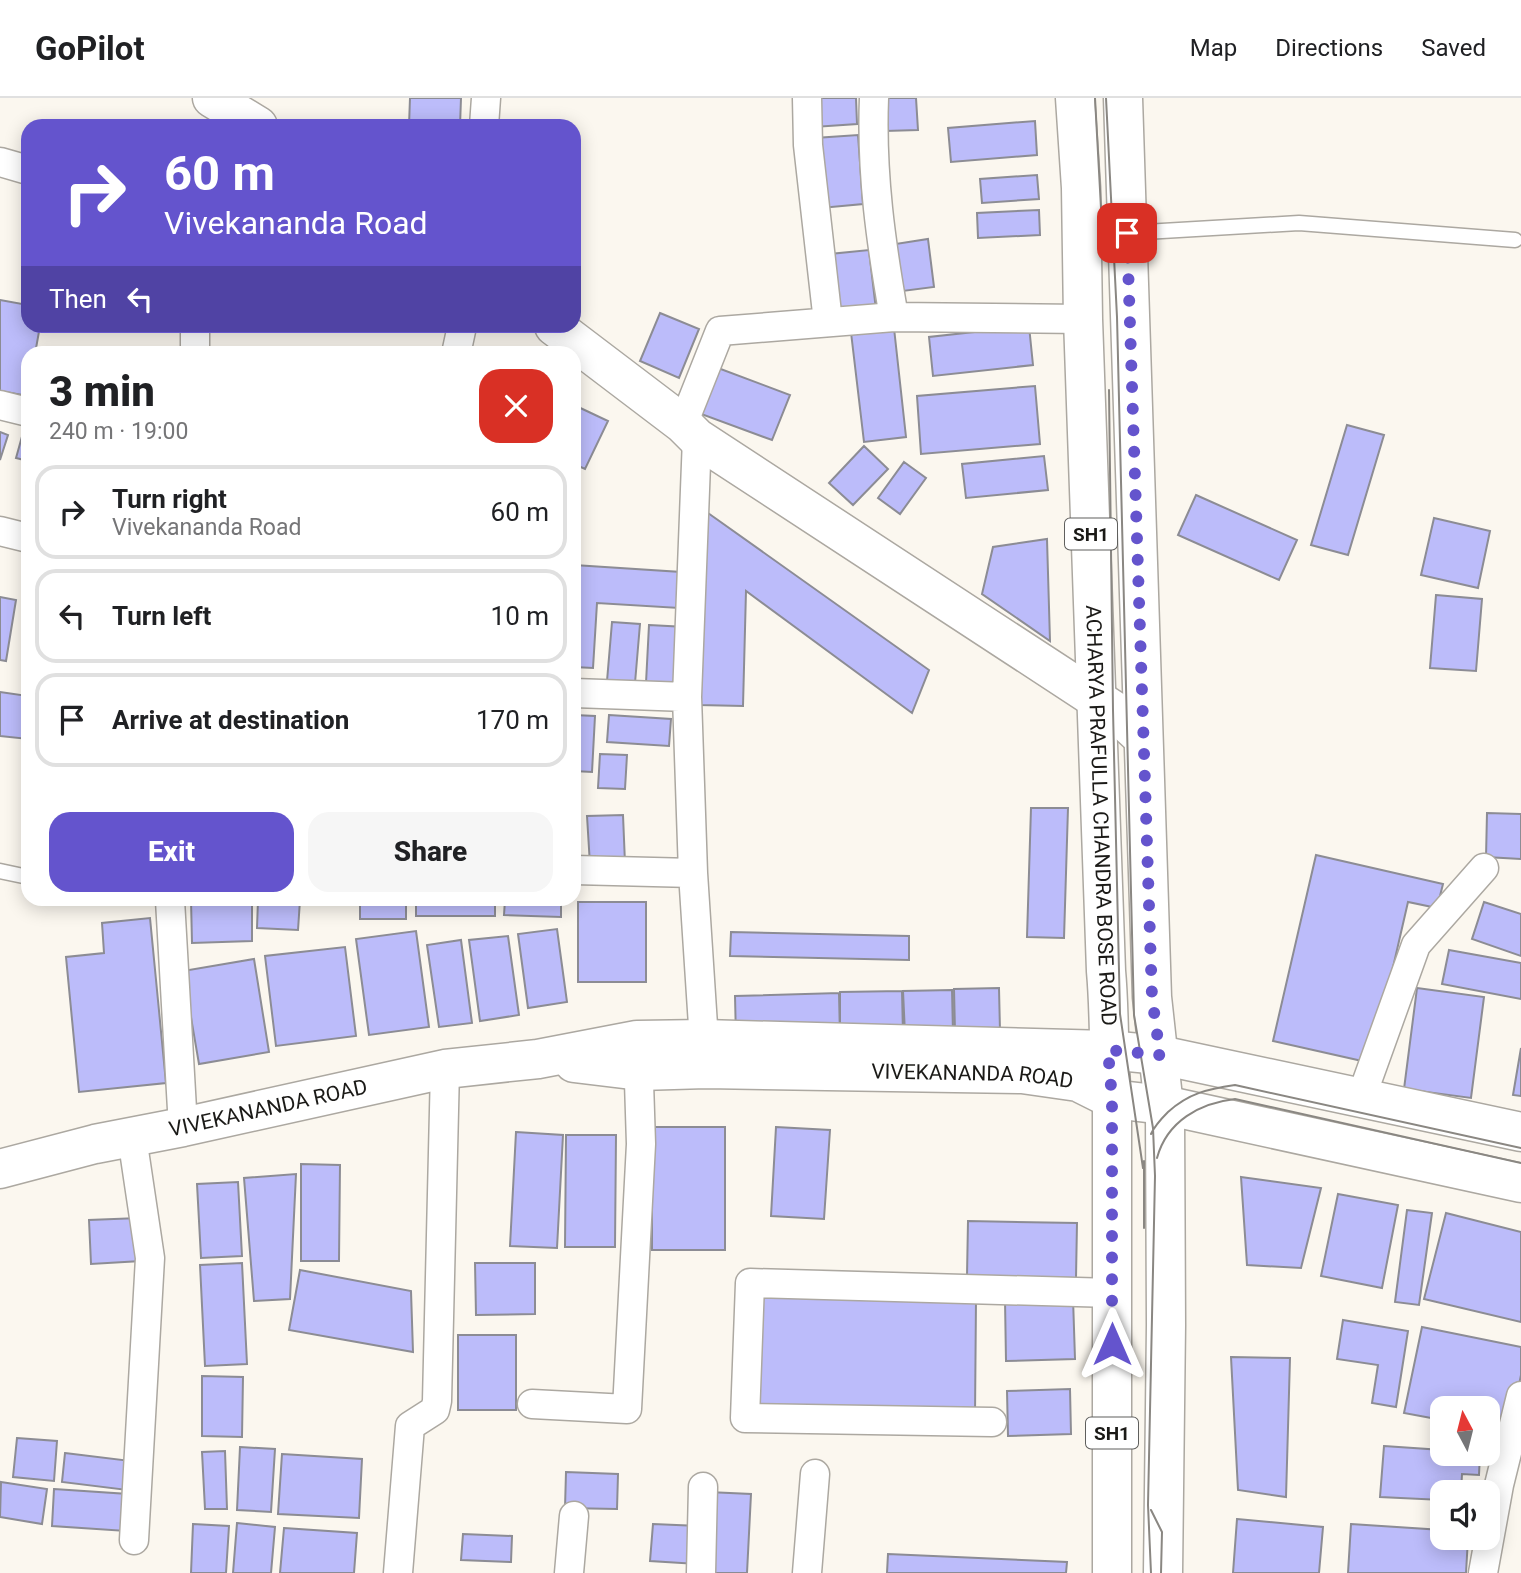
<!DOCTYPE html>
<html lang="en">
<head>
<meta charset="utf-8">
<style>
  :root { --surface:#fff; --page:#f6f6f6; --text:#202124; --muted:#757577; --line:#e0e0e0; --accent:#6454cd }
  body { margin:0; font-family:Roboto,sans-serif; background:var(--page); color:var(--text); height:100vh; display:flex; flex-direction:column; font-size:26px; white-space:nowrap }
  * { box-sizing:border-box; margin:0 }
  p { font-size:23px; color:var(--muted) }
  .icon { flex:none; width:38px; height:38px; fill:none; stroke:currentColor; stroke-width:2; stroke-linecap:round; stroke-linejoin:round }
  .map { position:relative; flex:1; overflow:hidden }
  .side { position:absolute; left:21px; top:248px; width:560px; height:560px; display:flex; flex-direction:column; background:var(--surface); border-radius:21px; box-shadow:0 4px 18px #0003 }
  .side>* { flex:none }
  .banner { position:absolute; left:21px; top:21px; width:560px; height:214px; border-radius:21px; box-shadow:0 4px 18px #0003; background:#6454cd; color:#fff; overflow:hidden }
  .needle { width:46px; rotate:353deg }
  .fabs { position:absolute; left:1430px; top:1298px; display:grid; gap:14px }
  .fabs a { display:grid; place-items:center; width:70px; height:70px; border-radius:14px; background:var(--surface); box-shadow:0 4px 18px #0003; font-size:35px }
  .pin { position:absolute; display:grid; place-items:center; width:60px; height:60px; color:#fff; margin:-30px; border-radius:14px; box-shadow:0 4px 10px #0006 }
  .me { position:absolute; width:77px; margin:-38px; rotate:0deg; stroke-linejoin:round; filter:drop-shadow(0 0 5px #0008) }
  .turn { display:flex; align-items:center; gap:24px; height:147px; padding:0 28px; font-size:32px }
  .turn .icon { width:91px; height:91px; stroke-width:2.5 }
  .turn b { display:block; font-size:49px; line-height:60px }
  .then { display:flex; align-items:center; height:66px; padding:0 28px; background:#0003; gap:14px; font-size:26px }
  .round { display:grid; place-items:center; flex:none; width:74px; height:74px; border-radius:21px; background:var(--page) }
  .head { display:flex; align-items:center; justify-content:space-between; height:119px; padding:0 28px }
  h1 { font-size:42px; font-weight:800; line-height:52px }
  .primary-button { display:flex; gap:14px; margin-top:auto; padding:14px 28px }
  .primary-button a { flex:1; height:80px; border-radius:21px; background:var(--accent); color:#fff; font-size:28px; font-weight:800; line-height:80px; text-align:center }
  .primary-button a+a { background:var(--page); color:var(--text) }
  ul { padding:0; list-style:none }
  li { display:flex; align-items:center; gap:21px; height:94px; margin:0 14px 10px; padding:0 14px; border:4px solid var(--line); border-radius:21px }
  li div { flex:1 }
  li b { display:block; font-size:26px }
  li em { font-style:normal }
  header { display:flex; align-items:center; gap:42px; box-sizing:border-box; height:98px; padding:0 35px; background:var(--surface); border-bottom:2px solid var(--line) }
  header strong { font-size:33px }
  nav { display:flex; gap:38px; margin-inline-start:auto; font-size:24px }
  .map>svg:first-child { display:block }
</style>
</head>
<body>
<header>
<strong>GoPilot</strong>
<nav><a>Map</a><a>Directions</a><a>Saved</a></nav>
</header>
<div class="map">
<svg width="1521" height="1475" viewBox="0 0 1521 1475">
  <rect width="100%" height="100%" fill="#fbf7ef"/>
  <path fill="#bcbcfa" stroke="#8c8c94" stroke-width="2" d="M 410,0 L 461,0 L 460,28 L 409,28 Z
    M 812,0 L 856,0 L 857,26 L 814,29 Z
    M 884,0 L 916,0 L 918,32 L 885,33 Z
    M 1035,23 L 1037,57 L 951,64 L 948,30 Z
    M 858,37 L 863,106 L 821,110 L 815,40 Z
    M 1037,77 L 1039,101 L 982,105 L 980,81 Z
    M 1039,112 L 1040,137 L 978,140 L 977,115 Z
    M 928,141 L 934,189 L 895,194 L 889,147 Z
    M 869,152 L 876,212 L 837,217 L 830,156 Z
    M 0,202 L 28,207 L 28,228 L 40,228 L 35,256 L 28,256 L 28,298 L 0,293 Z
    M 660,215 L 699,231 L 679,280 L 640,263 Z
    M 893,221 L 906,339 L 864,344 L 850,226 Z
    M 1029,228 L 1033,267 L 933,278 L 929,239 Z
    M 710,267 L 790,297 L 772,342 L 693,313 Z
    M 1035,288 L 1040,346 L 921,356 L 917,298 Z
    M 574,307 L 608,323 L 585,371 L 574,366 Z
    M 1347,327 L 1384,337 L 1348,457 L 1311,447 Z
    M 0,334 L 8,337 L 0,362 Z
    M 23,335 L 28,336 L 28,363 L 16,360 Z
    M 864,348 L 888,371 L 853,407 L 829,385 Z
    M 1044,358 L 1048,392 L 966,400 L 962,366 Z
    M 904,364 L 926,380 L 900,416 L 878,400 Z
    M 1196,397 L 1297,442 L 1279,482 L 1178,437 Z
    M 708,415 L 929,572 L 912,615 L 746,493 L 743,608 L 699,607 Z
    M 1434,420 L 1490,433 L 1478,490 L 1421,477 Z
    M 1047,441 L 1050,543 L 982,496 L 993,449 Z
    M 574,467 L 681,474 L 679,510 L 597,505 L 593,570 L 574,569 Z
    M 1436,497 L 1482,501 L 1476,573 L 1430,570 Z
    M 0,499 L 16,502 L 6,563 L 0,562 Z
    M 612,524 L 640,526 L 635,585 L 607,583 Z
    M 649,527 L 686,529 L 683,587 L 646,585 Z
    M 0,594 L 28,598 L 28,641 L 0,638 Z
    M 574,617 L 595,618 L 592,674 L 574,673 Z
    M 609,617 L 671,621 L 669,648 L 607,644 Z
    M 600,656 L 627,657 L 625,691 L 598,690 Z
    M 1031,710 L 1068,710 L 1064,840 L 1027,839 Z
    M 1487,715 L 1521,716 L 1521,761 L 1486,759 Z
    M 623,717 L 625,765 L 590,767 L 587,718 Z
    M 1316,757 L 1443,786 L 1437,810 L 1408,804 L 1371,965 L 1273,943 Z
    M 191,802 L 252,802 L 252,843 L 192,845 Z
    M 258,802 L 300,802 L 298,832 L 257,830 Z
    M 360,802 L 406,802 L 406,821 L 360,821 Z
    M 416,802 L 495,802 L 495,818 L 416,818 Z
    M 505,802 L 561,802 L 561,819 L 504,817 Z
    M 578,804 L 646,804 L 646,884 L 578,884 Z
    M 1484,804 L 1521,816 L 1521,858 L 1472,841 Z
    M 150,820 L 166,985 L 79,994 L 66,859 L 104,855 L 102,825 Z
    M 557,831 L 567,904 L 528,910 L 518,836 Z
    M 416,833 L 429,929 L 369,937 L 356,841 Z
    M 731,834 L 909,838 L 909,862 L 730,858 Z
    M 508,838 L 519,917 L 480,923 L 469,842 Z
    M 461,842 L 472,925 L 439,929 L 427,847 Z
    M 345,849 L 356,938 L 276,948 L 265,858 Z
    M 1449,852 L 1521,865 L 1521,901 L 1442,886 Z
    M 254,861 L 269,954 L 199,966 L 183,873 Z
    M 999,890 L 1000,933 L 955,934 L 954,891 Z
    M 1417,890 L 1484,899 L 1471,1000 L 1404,991 Z
    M 952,892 L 953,935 L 905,936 L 903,893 Z
    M 902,893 L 903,936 L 840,937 L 840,894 Z
    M 839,895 L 840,939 L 736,941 L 735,898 Z
    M 1521,950 L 1521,998 L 1513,997 Z
    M 652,1029 L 725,1029 L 725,1152 L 652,1152 Z
    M 776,1029 L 830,1032 L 824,1121 L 771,1118 Z
    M 516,1034 L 563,1037 L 557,1150 L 510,1148 Z
    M 566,1037 L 616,1037 L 615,1149 L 565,1149 Z
    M 301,1066 L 340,1067 L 339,1163 L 301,1163 Z
    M 296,1076 L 290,1201 L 254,1203 L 244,1080 Z
    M 1241,1079 L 1321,1090 L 1301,1170 L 1247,1167 Z
    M 238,1084 L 242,1158 L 201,1160 L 197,1086 Z
    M 1338,1096 L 1398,1107 L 1382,1190 L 1321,1178 Z
    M 1407,1112 L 1432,1115 L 1419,1207 L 1395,1204 Z
    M 1446,1115 L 1521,1134 L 1521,1224 L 1424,1201 Z
    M 139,1120 L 141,1163 L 91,1166 L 89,1122 Z
    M 968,1123 L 1077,1125 L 1076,1180 L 967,1178 Z
    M 242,1165 L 247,1266 L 205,1268 L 200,1167 Z
    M 475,1165 L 535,1165 L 535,1216 L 476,1217 Z
    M 300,1172 L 411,1193 L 413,1254 L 289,1232 Z
    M 758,1198 L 976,1201 L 975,1318 L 757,1315 Z
    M 1073,1200 L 1075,1261 L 1006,1263 L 1005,1202 Z
    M 1343,1222 L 1408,1233 L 1396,1309 L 1372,1305 L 1378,1267 L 1337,1261 Z
    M 1422,1229 L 1521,1249 L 1521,1277 L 1509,1336 L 1488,1332 L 1488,1311 L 1442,1311 L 1442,1322 L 1404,1315 Z
    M 458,1237 L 516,1237 L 516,1312 L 458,1312 Z
    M 1231,1259 L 1290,1260 L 1286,1399 L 1238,1392 Z
    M 202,1278 L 243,1279 L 242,1339 L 202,1338 Z
    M 1070,1291 L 1071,1336 L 1008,1338 L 1007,1293 Z
    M 17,1340 L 57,1343 L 54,1383 L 13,1379 Z
    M 1384,1348 L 1442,1352 L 1442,1356 L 1480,1356 L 1479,1377 L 1462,1376 L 1461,1395 L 1442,1395 L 1442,1402 L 1380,1399 Z
    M 240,1349 L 275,1351 L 271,1414 L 237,1412 Z
    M 225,1353 L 227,1411 L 205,1411 L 202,1354 Z
    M 65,1355 L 131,1363 L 127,1392 L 62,1384 Z
    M 282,1356 L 362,1361 L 359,1420 L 278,1416 Z
    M 566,1374 L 618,1376 L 617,1411 L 565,1410 Z
    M 1,1384 L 47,1391 L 42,1426 L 0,1419 Z
    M 54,1391 L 128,1396 L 126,1433 L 52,1428 Z
    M 708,1394 L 751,1396 L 747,1475 L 704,1475 Z
    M 1237,1421 L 1323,1429 L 1319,1475 L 1233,1475 Z
    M 237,1425 L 275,1429 L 271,1475 L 233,1475 Z
    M 193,1426 L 229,1428 L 226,1475 L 191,1475 Z
    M 653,1426 L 699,1428 L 697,1466 L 650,1463 Z
    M 1351,1426 L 1442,1432 L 1442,1440 L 1468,1440 L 1466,1475 L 1348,1475 Z
    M 284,1430 L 357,1435 L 354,1475 L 280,1475 Z
    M 463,1436 L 512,1438 L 511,1464 L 461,1462 Z
    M 888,1456 L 1067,1464 L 1066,1475 L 887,1475 Z"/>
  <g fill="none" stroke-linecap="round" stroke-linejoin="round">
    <defs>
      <path id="lane" d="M 1128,135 L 1299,125 L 1515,142
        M 0,773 L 28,779"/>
      <path id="street" d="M 807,0 L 808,47 L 828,224
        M 874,0 C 871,76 881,145 894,219
        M 484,28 L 486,0
        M 0,64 L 28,72
        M 195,228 L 195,256
        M 456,256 L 462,228
        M 0,307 L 28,314
        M 683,326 L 720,233 L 894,219 L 1083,221
        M 697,340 L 687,599 L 693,775 L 705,958
        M 0,433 L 28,440
        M 574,595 L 687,599
        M 574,772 L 693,775
        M 170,802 L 183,1029
        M 1361,1000 L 1416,847 L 1484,770
        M 132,1039 L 150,1160 L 134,1442
        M 532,1306 L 627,1311 L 641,1046 L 638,953
        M 992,1324 L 745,1320 L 750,1185 L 1112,1195
        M 398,1475 L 410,1328 L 435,1312 L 437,1303 L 445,971
        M 569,1475 L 574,1418
        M 701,1475 L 703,1389
        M 807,1475 L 815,1376
        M 1483,1475 L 1499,1387 L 1521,1298"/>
      <path id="secondary" d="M 212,0 L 258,28
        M 554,228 L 683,326 L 697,340 L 1113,612 L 1142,639"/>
      <g id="primary">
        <path id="s1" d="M 1075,0 L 1081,90 L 1083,221 L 1106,873 C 1110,916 1108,958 1112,1001 L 1112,1475"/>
        <path d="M 1123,0 L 1152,899 L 1165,1018 L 1166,1227 L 1163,1475"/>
        <path id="s2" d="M 574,965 L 640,973 L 706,971 L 1022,976 L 1078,984 L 1112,1001 L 1164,1007 L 1521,1085"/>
        <path id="s3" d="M 0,1071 L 95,1046 L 183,1029 L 445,971 L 538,961 L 637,942 L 704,941 L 1108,952 L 1160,957 L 1521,1034"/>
      </g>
    </defs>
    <use href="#lane" stroke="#aca8a1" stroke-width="17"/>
    <use href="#street" stroke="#aca8a1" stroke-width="31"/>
    <use href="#secondary" stroke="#aca8a1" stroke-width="41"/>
    <use href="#primary" stroke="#aca8a1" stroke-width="41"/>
    <use href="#lane" stroke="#fff" stroke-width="14"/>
    <use href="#street" stroke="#fff" stroke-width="28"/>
    <use href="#secondary" stroke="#fff" stroke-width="38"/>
    <use href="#primary" stroke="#fff" stroke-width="38"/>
    <path stroke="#8a8782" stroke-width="2" d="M 1095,0 L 1101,110
      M 1106,0 L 1117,219 L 1134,917 L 1153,1030 L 1155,1078 L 1148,1407 L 1151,1475
      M 1109,292 L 1113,612 L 1120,916 L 1143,1070
      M 1151,1036 C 1155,1027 1161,1021 1168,1014 C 1189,995 1208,991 1235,987 L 1521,1050
      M 1157,1060 C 1167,1023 1200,1005 1235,1001 L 1521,1065
      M 1144,1130 L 1144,1063
      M 1151,1412 L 1162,1434 L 1161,1475"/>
  </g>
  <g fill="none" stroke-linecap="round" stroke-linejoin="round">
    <path stroke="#6454cd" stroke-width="12" stroke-dasharray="0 21.6" d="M 1112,1246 L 1112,1001 L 1108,952 L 1160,957 L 1152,899 L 1127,135"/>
  </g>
  <g text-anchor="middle" stroke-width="6" stroke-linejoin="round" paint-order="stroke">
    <g fill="#fff" stroke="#5f5f5d" stroke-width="2">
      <rect x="1065" y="420.5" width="52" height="31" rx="5"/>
      <rect x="1086" y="1319.5" width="52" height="31" rx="5"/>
    </g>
    <g font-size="19" font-weight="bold" fill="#1b1a17">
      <text x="1091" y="443">SH1</text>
      <text x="1112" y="1342">SH1</text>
    </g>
    <g font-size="21" fill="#1b1a17" stroke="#fff">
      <text dy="7" stroke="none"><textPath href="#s1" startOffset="718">ACHARYA PRAFULLA CHANDRA BOSE ROAD</textPath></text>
      <text dy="7" stroke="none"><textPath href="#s2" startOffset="399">VIVEKANANDA ROAD</textPath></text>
      <text dy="7" stroke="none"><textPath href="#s3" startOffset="275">VIVEKANANDA ROAD</textPath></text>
    </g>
  </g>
</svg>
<div class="fabs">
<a><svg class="needle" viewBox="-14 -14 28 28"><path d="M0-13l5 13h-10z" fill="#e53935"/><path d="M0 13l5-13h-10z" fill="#757577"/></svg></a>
<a><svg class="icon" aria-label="sound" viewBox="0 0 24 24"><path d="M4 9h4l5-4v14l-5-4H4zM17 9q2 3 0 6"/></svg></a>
</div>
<div class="pin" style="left:1127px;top:135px;background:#d93025"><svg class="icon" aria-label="arrive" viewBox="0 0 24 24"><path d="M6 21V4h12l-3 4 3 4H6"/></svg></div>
<svg class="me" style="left:1112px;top:1246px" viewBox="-20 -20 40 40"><path d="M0-17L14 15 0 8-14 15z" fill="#6454cd" stroke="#fff" stroke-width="4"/></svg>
<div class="banner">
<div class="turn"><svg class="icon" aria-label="right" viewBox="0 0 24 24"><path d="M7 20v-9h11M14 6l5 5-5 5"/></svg><div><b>60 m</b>Vivekananda Road</div></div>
<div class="then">Then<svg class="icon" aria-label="left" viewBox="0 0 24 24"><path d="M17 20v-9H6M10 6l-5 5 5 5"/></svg></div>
</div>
<section class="side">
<div class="head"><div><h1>3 min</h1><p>240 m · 19:00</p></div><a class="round" style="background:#d93025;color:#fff"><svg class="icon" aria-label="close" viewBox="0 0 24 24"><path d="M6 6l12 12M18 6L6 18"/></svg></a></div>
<ul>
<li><svg class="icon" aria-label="right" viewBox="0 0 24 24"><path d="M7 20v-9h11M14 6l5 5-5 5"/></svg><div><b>Turn right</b><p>Vivekananda Road</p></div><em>60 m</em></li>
<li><svg class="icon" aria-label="left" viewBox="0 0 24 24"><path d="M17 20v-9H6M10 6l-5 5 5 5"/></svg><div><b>Turn left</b></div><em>10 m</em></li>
<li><svg class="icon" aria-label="arrive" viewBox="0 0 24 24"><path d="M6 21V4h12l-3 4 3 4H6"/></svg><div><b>Arrive at destination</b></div><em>170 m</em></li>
</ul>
<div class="primary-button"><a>Exit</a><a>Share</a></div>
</section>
</div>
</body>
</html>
